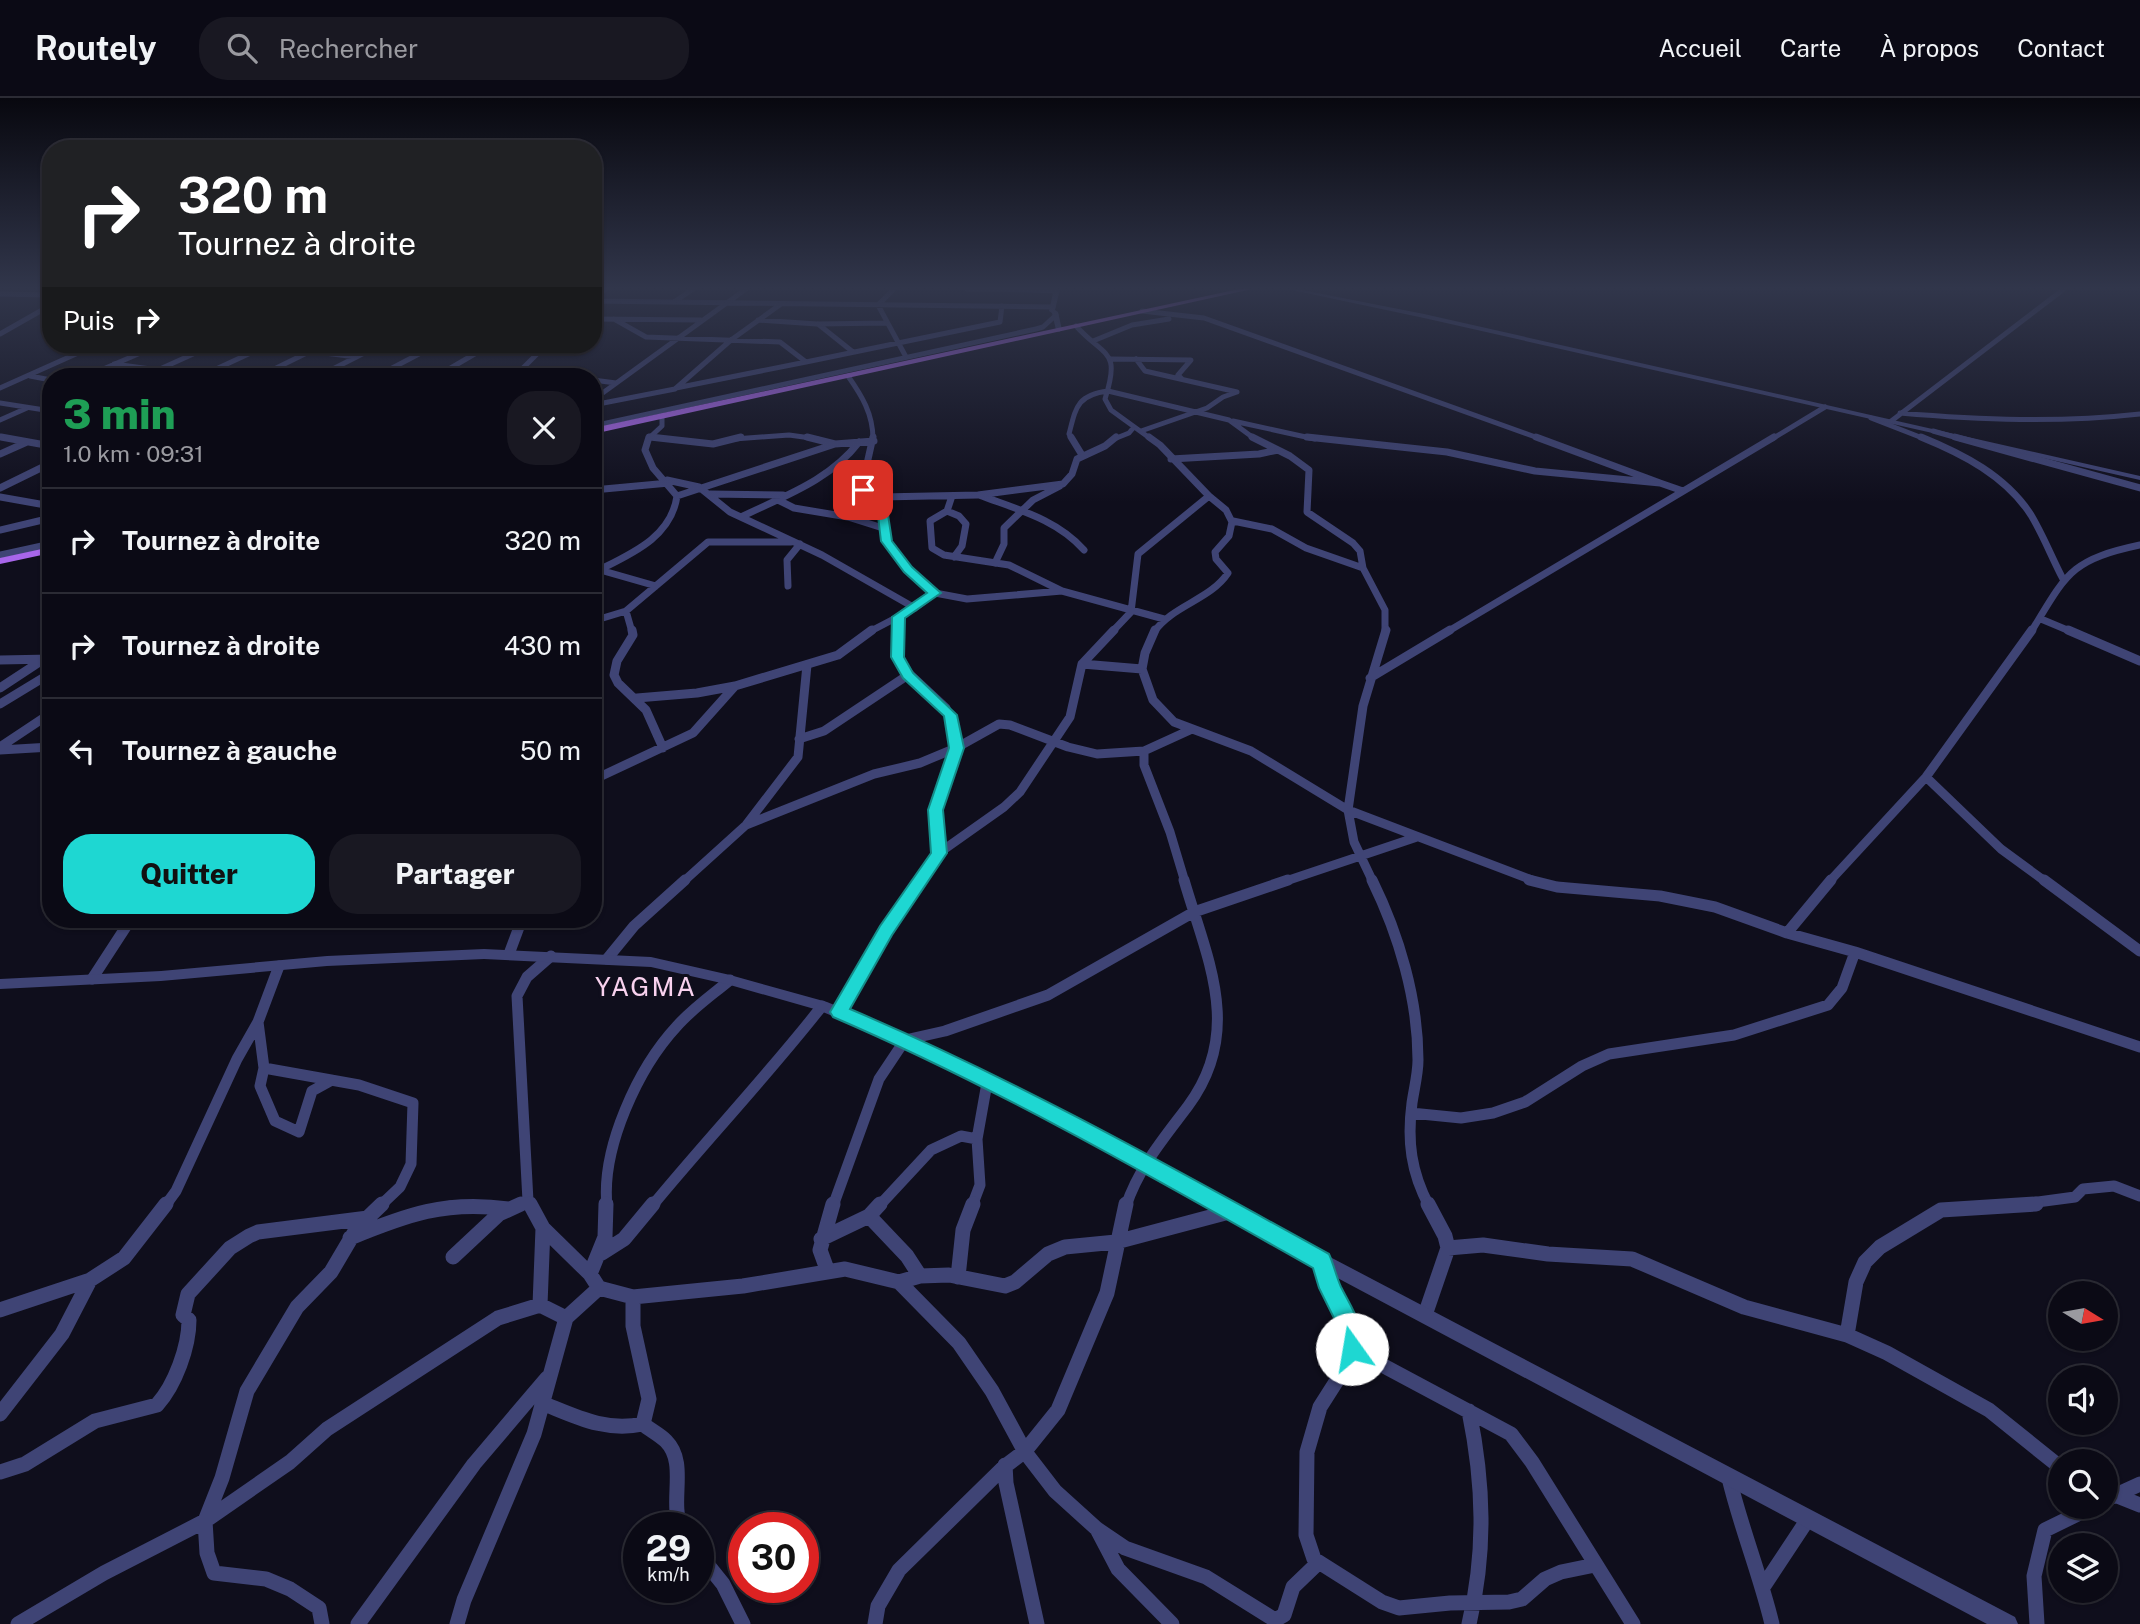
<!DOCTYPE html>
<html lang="fr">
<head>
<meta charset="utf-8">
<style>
  :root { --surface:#0b0a15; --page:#191822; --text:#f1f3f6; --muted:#9a9aa0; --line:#2b2b34; --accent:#1ed7d2 }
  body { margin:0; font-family:"Public Sans",sans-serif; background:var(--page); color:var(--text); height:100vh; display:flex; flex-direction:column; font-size:26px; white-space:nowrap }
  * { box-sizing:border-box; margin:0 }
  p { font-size:23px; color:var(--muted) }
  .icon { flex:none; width:38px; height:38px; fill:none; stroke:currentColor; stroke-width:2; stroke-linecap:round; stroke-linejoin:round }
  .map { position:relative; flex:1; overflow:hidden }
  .panel { position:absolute; left:42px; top:270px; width:560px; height:560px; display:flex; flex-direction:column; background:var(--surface); border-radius:28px; box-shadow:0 2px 5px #0004,0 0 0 2px var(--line) }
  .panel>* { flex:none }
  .hud { position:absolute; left:42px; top:42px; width:560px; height:214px; border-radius:28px; box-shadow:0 2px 5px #0004,0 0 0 2px var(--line); background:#202124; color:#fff; overflow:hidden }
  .needle { width:46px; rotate:101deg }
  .buttons { position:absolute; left:2048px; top:1183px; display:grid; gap:14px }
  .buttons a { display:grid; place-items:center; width:70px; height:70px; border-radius:50%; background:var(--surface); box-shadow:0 2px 5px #0004,0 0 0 2px var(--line); font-size:35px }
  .speed { position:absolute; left:623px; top:1414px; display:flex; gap:14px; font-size:35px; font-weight:700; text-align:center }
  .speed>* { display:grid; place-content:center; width:91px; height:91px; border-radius:50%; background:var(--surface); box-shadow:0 2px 5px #0004,0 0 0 2px var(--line); line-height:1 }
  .speed small { font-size:18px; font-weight:400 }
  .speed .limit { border:10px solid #d22; background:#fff; color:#111 }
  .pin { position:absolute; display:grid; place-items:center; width:60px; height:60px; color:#fff; margin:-30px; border-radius:14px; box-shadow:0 4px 10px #0006 }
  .me { position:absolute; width:77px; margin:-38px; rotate:347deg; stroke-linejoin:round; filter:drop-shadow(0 0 5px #0008) }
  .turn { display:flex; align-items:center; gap:24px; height:147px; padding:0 21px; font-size:32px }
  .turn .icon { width:91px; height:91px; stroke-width:2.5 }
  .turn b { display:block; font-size:49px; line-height:60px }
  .then { display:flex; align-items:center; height:66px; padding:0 21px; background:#0003; gap:14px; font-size:26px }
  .round { display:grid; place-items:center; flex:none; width:74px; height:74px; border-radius:28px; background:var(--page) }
  .overview { display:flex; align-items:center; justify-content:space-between; height:119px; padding:0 21px }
  h1 { font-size:42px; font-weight:800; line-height:52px; color:#1e9e55 }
  .primary-button { display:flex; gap:14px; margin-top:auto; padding:14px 21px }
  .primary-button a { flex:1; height:80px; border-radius:28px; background:var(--accent); color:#111; font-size:28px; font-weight:800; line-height:80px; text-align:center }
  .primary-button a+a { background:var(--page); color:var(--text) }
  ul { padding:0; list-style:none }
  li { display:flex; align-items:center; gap:21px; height:105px; padding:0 21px; border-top:2px solid var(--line) }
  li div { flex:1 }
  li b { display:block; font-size:26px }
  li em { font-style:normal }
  header { display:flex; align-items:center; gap:42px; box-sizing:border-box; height:98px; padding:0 35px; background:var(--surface); border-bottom:2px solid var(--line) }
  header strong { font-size:33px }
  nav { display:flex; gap:38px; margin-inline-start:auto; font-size:24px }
  .search { width:490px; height:63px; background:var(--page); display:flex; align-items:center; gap:18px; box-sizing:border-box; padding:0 24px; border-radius:28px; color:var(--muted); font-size:26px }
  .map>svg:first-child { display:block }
</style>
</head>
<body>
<header>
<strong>Routely</strong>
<div class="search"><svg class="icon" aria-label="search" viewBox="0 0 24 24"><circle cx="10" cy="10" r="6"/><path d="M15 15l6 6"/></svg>Rechercher</div>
<nav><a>Accueil</a><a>Carte</a><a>À propos</a><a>Contact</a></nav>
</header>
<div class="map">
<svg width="2140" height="1526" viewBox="0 0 2140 1526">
  <rect width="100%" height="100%" fill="#0f0e1c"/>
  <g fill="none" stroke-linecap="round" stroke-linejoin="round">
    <path stroke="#3f4475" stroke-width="5" d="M 894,191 L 878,207 L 906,259
      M 967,191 L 998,191
      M 998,191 L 1057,193
      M 0,196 L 51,197
      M 593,202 L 605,191
      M 593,203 L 1053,209
      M 674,204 L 693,191
      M 1142,213 L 1204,220 L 1541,341
      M 593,221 L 701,222
      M 614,221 L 646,239 L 780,244 L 806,264 L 1000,224 L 1002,208
      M 758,222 L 817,226 L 887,225
      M 818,226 L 853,254
      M 1076,228 C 1105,260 1121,251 1105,301 L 1111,312 L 1151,341
      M 0,236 L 51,207
      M 1093,243 L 1132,227 L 1169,221
      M 262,247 L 356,259
      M 1111,261 L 1191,262 L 1178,277 L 1182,281
      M 1136,261 L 1145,273 L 1237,294
      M 114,266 L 202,278
      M 160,271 L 213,247
      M 522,271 L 563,278
      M 30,278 L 51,282
      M 87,278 L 159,247
      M 201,278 L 266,248
      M 260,278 L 323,247
      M 319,278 L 380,247
      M 377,278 L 436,247
      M 437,278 L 490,247
      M 515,278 L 546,247
      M 848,278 C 862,298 873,316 873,341
      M 593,282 L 616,285
      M 0,290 L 96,247
      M 676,290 L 806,264
      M 593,302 L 746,191
      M 0,305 L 51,313
      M 593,307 L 675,291 L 731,242 L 781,206
      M 1900,315 C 1981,322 2059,325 2140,316
      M 1871,320 L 1925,341
      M 0,322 L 27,310
      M 1233,323 L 1315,341
      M 1890,324 L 2064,191
      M 593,328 L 1036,231 L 1043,229 L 1056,217
      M 1141,333 L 1207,310 L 1223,299 L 1237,294
      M 1933,333 L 1961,341
      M 0,339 L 10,341
      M 649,339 L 666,341
      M 648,341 L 662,328 L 662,318
      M 734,341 L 789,337 L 818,341
      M 1072,341 L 1069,336 C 1076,309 1077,297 1108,293 L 1229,322 L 1255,341
      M 1114,341 L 1129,335 L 1134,329
      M 1772,341 L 1825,309"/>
    <path stroke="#3f4475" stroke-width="7" d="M 1,339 L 51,348
      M 650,339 L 713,346 L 741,339
      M 807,339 L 835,346
      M 873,339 L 862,388 L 867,395 L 881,399 L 978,397 L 1063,386 L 1072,376 L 1077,361 L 1105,348 L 1116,339
      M 1071,339 L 1082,357
      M 1252,339 L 1290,358 L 1309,372 L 1307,414 L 1353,445 L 1360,453 L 1363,470 L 1385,512 L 1385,534
      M 1307,339 L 1447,354 L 1535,373 L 1660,385 L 1683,393
      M 1536,339 L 1660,385
      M 1921,339 C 1963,356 2006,378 2031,417 C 2043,437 2052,460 2063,481
      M 1955,339 L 2140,390
      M 0,356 L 27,344
      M 1171,361 L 1259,356 L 1278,352
      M 667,382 L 699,389 L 730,414 L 822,457 L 915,510
      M 0,390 L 51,365
      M 593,392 L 669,385
      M 710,396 L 783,397
      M 979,397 C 1016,411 1057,421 1084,452
      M 677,398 L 835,346 L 874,343
      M 952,398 L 947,413 L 930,423 L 932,450 L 944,457 L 1009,467 L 1062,493 L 1164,521
      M 0,399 L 51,408
      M 778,402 L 794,410 L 848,419 L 886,431
      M 947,413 L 959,418 L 966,426 L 962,448 L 954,459
      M 741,419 C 784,398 829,383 859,344
      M 1233,423 L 1272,431 L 1306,450 L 1363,470
      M 0,432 L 51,420
      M 0,457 L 51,446
      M 995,465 L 1004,446 L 1004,430 L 1033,402 L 1060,388
      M 600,472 L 656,488
      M 593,475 C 628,457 671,441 677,398 L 653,370 L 645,352 L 649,339
      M 788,488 L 787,462 L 800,446
      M 935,495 L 967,501 L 1062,493
      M 626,513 L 632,534
      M 2041,521 L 2072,534
      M 593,523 L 626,513 L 708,444 L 791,444
      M 869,534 L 915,510 L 935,495 L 908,471 L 887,443 L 881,399
      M 898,534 L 899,519
      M 1112,534 L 1131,514 L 1138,456 L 1209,398 L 1160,347 L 1149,339
      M 1154,534 C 1173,507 1210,502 1228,475 L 1216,461 L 1215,454 L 1229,438 L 1232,424 L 1226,412 L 1209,398
      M 1447,534 L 1774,339
      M 2031,534 C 2067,475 2070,462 2140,447"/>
    <path stroke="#3f4475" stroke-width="9" d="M 632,532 L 633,537 L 617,563 L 614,577 L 618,585 L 646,612 L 663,650
      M 898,532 L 897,559 L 901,568 L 946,610 L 956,637 L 952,661 L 936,710 L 939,755
      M 1386,532 L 1363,608 L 1348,712 L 1537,784
      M 2068,532 L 2140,563
      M 0,562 L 51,561
      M 1082,566 L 1142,571 L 1153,602 L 1174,624 L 1251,653 L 1348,712 L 1354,744 L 1373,784
      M 1142,571 L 1145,555 L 1155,532
      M 1370,580 L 1450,532
      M 0,590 L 44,561
      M 637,600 L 697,595 L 735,588 L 838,557 L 872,532
      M 0,606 L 51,575
      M 799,641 L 824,633 L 908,577
      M 0,649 L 51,615
      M 0,652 L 51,649
      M 1144,653 L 1144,667 L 1170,734 L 1185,784
      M 1926,679 L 2001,751 L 2046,784
      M 593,682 L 693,635 L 735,588
      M 746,727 L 874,676 L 920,665 L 956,650 L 999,626 L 1010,627 L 1068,649 L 1097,656 L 1144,653 L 1190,632
      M 683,784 L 746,727 L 798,659 L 807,567
      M 919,784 L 939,755 L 1004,709 L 1020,694 L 1070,619 L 1082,566 L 1114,532
      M 1283,784 L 1417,739
      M 1829,784 L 1926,679 L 2032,532"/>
    <path stroke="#3f4475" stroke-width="11" d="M 1372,782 C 1399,837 1418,901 1418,962 C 1418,976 1414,991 1412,1005 C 1407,1043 1411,1074 1429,1108
      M 1529,782 L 1557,789 L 1660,798 L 1715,809 L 1787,835 L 1855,854 L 2140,949
      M 2044,782 L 2140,853
      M 1787,835 L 1831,782
      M 509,856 L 522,821
      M 607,861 L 634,828 L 685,782
      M 279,868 L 258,924 L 264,970 L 260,988 L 275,1023 L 299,1034 L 312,993 L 332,982
      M 92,881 L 131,821
      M 839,914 L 886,833 L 920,782
      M 264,970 L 359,987 L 413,1005 L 411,1066 L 400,1089 L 380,1108
      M 1411,1015 L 1461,1020 L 1493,1015 L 1525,1004 L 1582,968 L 1609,956 L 1734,937 L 1828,907 L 1842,890 L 1855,854
      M 165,1108 L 176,1093 L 237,961 L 258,924
      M 450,1108 L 487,1108
      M 517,1108 L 528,1103
      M 531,1108 L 528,1103 L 517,898 L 527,879 L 551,858
      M 607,1108 C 601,1050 638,970 677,928 C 693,910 712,897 730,882
      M 652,1108 C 708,1040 768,977 822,908
      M 833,1108 L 879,981 L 905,942 L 945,933 L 1048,897 L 1194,814 L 1288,782
      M 879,1108 L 931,1052 L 961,1038 L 977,1041
      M 972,1108 L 980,1087 L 977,1041 L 987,985
      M 1126,1108 C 1139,1069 1164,1040 1188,1008 C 1244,933 1207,861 1184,782
      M 2008,1108 L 2075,1099 L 2083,1091 L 2114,1088 L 2140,1098"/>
    <path stroke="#3f4475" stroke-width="15" d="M 530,1106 L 543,1130 L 590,1176
      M 606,1106 L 605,1139 L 590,1176 L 599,1190 L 633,1199 L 743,1188 L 845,1171 L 899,1184 L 920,1178 L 949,1177 L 1005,1188 L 1015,1184 L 1048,1156 L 1065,1149 L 1116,1144 L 1229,1114
      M 869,1118 L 880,1106
      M 543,1130 L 540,1207 L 566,1220 L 599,1190
      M 350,1140 C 406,1117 446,1102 508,1111
      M 821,1141 L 869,1118 L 907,1158 L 920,1178
      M 1448,1150 L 1483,1147 L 1548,1156 L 1632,1161 L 1744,1209 L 1847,1237 L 1887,1255 L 1989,1312 L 2060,1369
      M 602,1155 L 624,1141 L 653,1106
      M 453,1159 L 499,1116 L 521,1106
      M 1322,1163 L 1330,1190 L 1346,1219 L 1352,1251 L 1341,1276 L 1320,1309 L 1307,1354 L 1306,1437 L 1314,1461 L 1382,1504 L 1399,1510 L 1450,1505 L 1509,1504 L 1522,1501 L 1545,1481 L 1561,1474 L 1595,1467
      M 828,1174 L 820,1152 L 833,1106
      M 958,1179 L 963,1132 L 973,1106
      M 899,1184 L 959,1245 L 992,1293 L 1025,1354 L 1055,1393 L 1097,1431 L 1125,1450 L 1206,1479 L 1275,1522 L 1284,1517 L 1293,1489 L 1318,1465
      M 633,1199 L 633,1228 L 649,1301 L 643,1326
      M 0,1212 L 90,1182 L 124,1160 L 166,1106
      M 1425,1217 L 1448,1150 L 1445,1138 L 1428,1106
      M 1847,1237 L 1856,1184 L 1865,1164 L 1880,1149 L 1941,1112 L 2036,1106
      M 1352,1251 L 1511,1336 L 1532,1364 L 1633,1526
      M 542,1305 C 577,1319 605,1334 643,1326 C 650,1332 659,1336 666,1343 C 688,1365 669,1403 681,1430
      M 1469,1313 C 1484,1386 1486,1454 1469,1526
      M 0,1316 L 62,1236 L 90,1182
      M 1005,1367 L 1006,1385 L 1037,1526
      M 0,1374 L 25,1366 L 95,1323 L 157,1307 C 175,1287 189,1249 189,1222 L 183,1217 L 188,1196 L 230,1150 L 249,1138 L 258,1134 L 368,1120
      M 1729,1380 C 1741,1430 1760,1476 1772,1526
      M 2105,1393 L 2140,1407
      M 2105,1402 L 2140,1386
      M 1097,1431 L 1118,1471 L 1172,1526
      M 698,1455 L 723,1486 L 743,1526
      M 1763,1489 L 1808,1421
      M 18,1526 L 104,1475 L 205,1423 L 290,1364 L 327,1331 L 498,1220 L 540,1207
      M 322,1526 L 319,1510 L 290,1491 L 266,1481 L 214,1475 L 207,1455 L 205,1423 L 222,1380 L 247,1293 L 297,1209 L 331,1174 L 357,1130 L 382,1106
      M 358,1526 L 474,1366 L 547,1280
      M 457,1526 L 464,1502 L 534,1336 L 566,1220
      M 875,1526 L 878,1508 L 899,1472 L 1004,1369 L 1025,1353 L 1058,1312 L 1107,1195 L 1126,1106
      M 2037,1526 L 2034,1478 L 2045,1432 L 2092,1409"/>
    <path fill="#3f4475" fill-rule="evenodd" d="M 1054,191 L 1060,191 L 1055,212 L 1058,214 L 1062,232 L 1059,234 L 1056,232 L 1052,215 L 1049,213 Z
      M 1287,191 L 1297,191 L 1424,216 L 2140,378 L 2140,382 L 1424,220 Z
      M 484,851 L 651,859 L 730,877 L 827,904 L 910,938 L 1150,1059 L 1235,1109 L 2015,1519 L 2018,1526 L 1987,1526 L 1223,1119 L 1138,1069 L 900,946 L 818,912 L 730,887 L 651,869 L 484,861 L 327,868 L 161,883 L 0,891 L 0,881 L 161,873 L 327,858 Z"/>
    <path fill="#a866ea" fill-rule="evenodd" d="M 1239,191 L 1252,191 L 593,336 L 593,330 Z
      M 51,449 L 51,455 L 0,466 L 0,460 Z"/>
  </g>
  <linearGradient id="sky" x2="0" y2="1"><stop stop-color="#08080f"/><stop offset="0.47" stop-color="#31364b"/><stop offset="1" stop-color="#31364b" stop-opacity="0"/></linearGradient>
  <rect width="2140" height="404" fill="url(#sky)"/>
  <path fill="#1ed7d2" stroke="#148c88" stroke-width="2" d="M 863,389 L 885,397 L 892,443 L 912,469 L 941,495 L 905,520 L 904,559 L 913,575 L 957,617 L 964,650 L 943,712 L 947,755 L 892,837 L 850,911 C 1015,981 1173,1070 1329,1156 C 1334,1167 1336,1178 1341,1189 C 1351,1209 1370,1236 1360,1259 L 1352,1262 L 1344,1259 L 1335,1222 L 1319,1190 L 1313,1170 C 1156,1081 998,990 833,919 L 830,914 L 880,828 L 931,755 L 928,712 L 949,650 L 944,618 L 903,580 L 891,559 L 892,519 L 927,495 L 904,474 L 881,443 L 876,401 L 859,394 L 859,390 Z"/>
  <g text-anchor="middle" stroke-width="6" stroke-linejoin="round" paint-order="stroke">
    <g font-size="26" letter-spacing="2" fill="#f9d2ef" stroke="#0f0e1c">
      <text x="646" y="898">YAGMA</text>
    </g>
  </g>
</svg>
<div class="buttons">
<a><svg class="needle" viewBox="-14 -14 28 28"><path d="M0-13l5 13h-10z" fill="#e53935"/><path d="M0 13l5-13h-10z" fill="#9a9aa0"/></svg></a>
<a><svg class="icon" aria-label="sound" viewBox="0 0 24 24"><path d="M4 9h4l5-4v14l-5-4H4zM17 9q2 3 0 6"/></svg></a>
<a><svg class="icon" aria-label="search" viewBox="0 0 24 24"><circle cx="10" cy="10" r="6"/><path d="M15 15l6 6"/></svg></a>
<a><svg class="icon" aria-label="layers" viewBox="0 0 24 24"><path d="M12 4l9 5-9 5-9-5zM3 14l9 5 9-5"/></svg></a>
</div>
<div class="speed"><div>29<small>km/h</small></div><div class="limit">30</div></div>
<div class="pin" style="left:863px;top:392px;background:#d93025"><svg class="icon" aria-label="arrive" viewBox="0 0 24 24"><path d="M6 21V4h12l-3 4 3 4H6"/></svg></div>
<svg class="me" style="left:1352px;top:1251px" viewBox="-20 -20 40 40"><circle r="19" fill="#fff"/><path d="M0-13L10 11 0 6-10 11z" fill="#1ed7d2"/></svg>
<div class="hud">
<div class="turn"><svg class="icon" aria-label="right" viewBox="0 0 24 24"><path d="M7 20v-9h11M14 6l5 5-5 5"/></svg><div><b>320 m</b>Tournez à droite</div></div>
<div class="then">Puis<svg class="icon" aria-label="right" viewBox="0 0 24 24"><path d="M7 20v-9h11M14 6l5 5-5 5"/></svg></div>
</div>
<section class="panel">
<div class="overview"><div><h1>3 min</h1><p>1.0 km · 09:31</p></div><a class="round"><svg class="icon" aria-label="close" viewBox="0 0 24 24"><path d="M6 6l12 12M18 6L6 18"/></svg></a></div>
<ul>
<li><svg class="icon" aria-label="right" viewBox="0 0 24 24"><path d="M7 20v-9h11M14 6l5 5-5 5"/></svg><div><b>Tournez à droite</b></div><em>320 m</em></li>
<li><svg class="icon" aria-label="right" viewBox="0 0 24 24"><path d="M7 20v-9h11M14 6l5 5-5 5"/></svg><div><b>Tournez à droite</b></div><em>430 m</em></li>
<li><svg class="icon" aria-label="left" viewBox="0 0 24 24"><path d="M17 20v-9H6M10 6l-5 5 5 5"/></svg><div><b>Tournez à gauche</b></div><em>50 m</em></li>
</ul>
<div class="primary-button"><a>Quitter</a><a>Partager</a></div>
</section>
</div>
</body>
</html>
